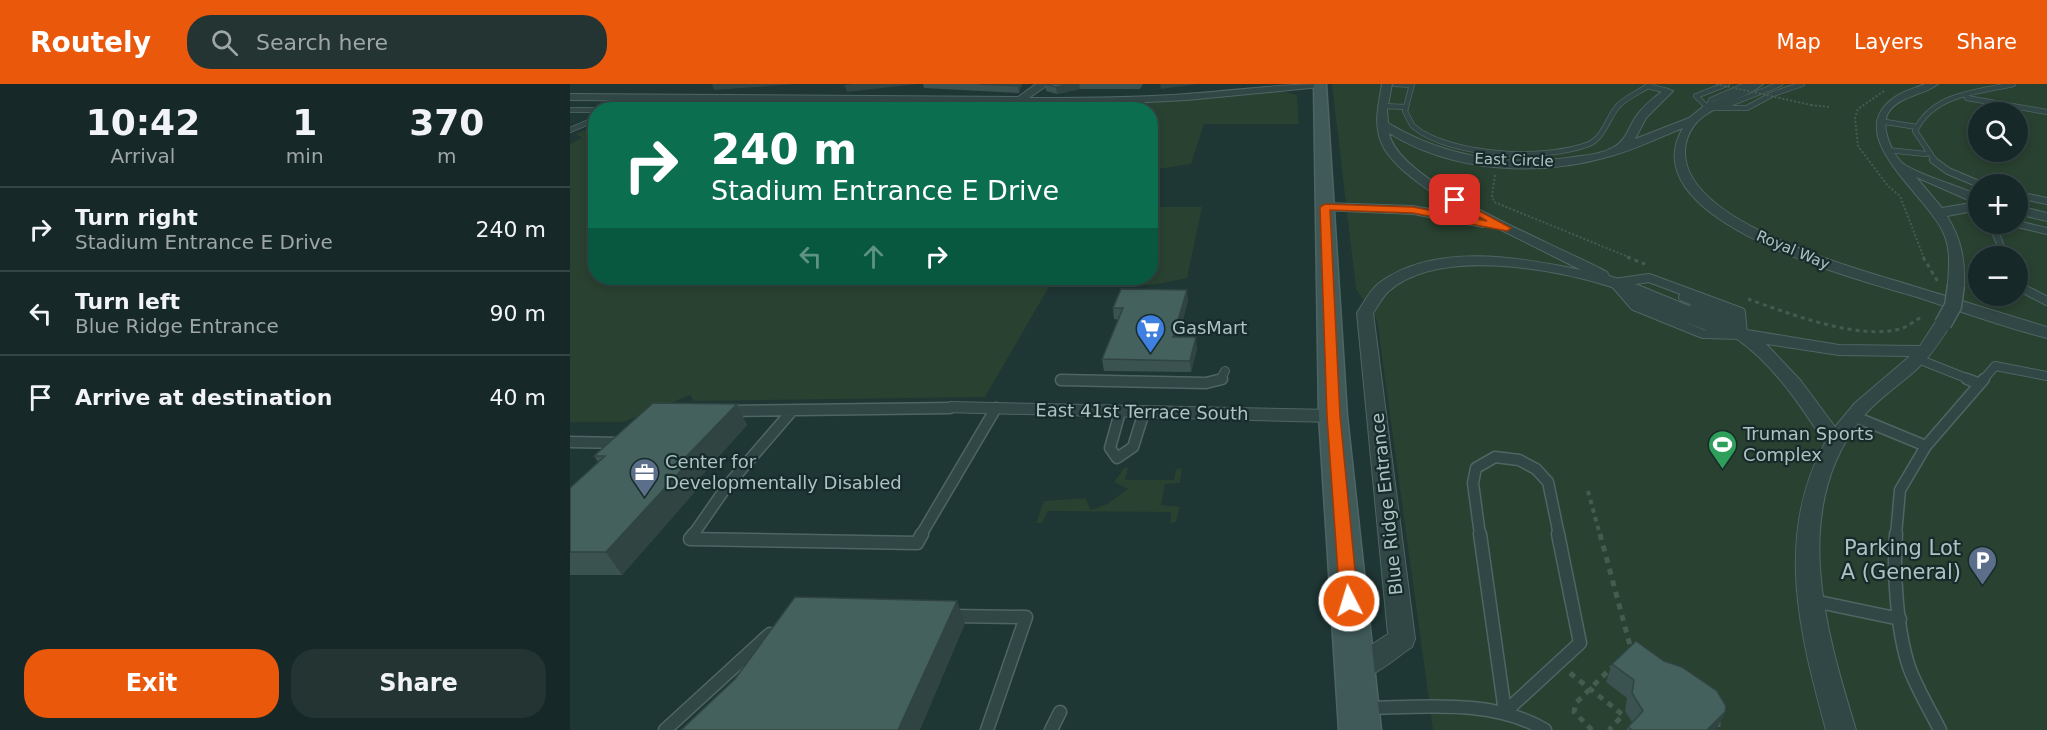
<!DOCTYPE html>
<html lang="en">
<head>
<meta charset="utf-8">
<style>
  :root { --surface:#162827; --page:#233433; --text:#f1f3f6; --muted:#9ea6a7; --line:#354444; --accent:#ea580c }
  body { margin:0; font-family:"DejaVu Sans",sans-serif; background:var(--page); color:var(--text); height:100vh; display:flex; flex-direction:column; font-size:22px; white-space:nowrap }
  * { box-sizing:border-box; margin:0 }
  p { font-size:20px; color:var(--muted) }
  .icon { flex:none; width:33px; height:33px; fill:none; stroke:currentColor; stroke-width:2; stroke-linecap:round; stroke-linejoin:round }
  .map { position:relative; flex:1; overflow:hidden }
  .details { display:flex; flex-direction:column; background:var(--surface); width:570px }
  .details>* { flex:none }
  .guide { position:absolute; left:18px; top:18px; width:570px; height:183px; border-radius:24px; box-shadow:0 3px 9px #0003,0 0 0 2px var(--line); background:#0b6e4f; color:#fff; overflow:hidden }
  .buttons { position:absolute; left:1398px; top:18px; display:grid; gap:12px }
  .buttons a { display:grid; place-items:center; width:60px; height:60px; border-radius:50%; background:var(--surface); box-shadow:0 3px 9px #0003,0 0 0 2px var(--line); font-size:30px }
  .pin { position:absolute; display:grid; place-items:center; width:51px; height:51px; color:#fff; margin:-26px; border-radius:12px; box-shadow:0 3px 9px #0006 }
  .me { position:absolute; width:66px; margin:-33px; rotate:355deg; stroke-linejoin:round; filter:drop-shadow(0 0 4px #0008) }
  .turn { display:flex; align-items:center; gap:21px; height:126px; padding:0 24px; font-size:27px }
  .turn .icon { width:78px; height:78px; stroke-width:2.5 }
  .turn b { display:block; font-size:42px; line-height:51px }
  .lanes { display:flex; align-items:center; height:57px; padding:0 24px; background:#0003; justify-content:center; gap:30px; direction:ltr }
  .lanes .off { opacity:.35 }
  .eta { display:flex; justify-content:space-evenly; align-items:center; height:102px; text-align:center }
  .eta b { font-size:36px; font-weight:700; line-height:42px }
  .action { display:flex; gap:12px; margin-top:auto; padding:12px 24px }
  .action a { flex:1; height:69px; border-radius:24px; background:var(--accent); color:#fff; font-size:24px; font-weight:700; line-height:69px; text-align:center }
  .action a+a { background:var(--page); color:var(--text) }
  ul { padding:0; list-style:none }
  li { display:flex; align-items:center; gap:18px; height:84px; padding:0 24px; border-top:2px solid var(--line) }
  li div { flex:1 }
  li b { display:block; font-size:22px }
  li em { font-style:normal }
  header { display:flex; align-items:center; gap:36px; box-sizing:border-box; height:84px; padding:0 30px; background:var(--accent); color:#fff }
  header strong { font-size:28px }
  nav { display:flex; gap:33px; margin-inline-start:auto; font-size:21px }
  .search { width:420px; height:54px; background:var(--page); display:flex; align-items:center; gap:15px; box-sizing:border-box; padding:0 21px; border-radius:24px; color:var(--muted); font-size:22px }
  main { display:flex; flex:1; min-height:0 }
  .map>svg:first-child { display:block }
</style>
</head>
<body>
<header>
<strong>Routely</strong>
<div class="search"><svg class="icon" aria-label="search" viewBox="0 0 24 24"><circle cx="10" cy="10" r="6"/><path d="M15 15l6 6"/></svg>Search here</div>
<nav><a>Map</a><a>Layers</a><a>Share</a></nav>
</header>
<main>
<section class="details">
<div class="eta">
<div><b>10:42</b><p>Arrival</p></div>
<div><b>1</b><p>min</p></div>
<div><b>370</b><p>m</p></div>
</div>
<ul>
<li><svg class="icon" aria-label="right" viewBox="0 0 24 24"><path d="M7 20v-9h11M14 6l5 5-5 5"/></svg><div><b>Turn right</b><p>Stadium Entrance E Drive</p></div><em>240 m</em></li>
<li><svg class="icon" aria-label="left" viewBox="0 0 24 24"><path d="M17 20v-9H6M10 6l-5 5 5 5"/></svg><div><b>Turn left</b><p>Blue Ridge Entrance</p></div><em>90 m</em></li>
<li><svg class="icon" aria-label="arrive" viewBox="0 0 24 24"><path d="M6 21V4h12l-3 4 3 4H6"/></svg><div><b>Arrive at destination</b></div><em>40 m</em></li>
</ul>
<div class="action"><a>Exit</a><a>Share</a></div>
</section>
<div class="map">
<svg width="1477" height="646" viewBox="0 0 1477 646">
  <rect width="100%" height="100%" fill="#1e3634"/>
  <path fill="#294130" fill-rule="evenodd" d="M 762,0 L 1477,0 L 1477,646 L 863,646 L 807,236 L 786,205 ZM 1408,28 L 1448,28 L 1448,68 L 1408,68 ZM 1408,100 L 1448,100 L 1448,140 L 1408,140 ZM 1408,172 L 1448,172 L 1448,212 L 1408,212 Z
    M 710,7 L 727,11 L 729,40 L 634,40 L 621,80 L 581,86 L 580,26 L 550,26 L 552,20 Z
    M 234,18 L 283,18 L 273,25 L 222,25 Z
    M 25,42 L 26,194 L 580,194 L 581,123 L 632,123 L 617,194 L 582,201 L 480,201 L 415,313 L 124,317 L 120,311 L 54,338 L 0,338 L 0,60 L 12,54 L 6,50 Z
    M 555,383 L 558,384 L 555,396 L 604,396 L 606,385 L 612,384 L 610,399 L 595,400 L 591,421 L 610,423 L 606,438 L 600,439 L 601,428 L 478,427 L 472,439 L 466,439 L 474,417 L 515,414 L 521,426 L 537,420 L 558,405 L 544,398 Z"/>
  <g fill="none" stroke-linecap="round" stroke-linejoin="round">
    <defs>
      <path id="lane-far4" d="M 825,0 L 841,1
        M 842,0 L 835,27 C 838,32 840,39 844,43 C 881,73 976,77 1019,60 C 1035,53 1038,31 1050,20 C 1059,12 1071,7 1081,0
        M 1157,0 L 1126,12 L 1138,24 L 1177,24 L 1203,10 L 1232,0
        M 1077,2 L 1098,7
        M 1397,14 L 1477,28
        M 812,22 L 836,23
        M 1155,22 L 1210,0
        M 1138,24 L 1141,16 L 1178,0
        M 0,26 L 26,26
        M 45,26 L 78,14
        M 1309,37 L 1347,43
        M 0,46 L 26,35
        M 1317,66 L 1356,70
        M 1365,77 L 1345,47 C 1364,9 1405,9 1443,0"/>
      <path id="lane-far3" d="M 1363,76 L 1378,87 L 1409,100
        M 1448,111 L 1477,117
        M 1425,140 L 1423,143 L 1435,172
        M 1447,140 L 1477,147"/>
      <path id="lane-far2" d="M 1044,199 L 1079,194 L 1171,228 L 1173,251
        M 1044,199 L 1064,222 L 1133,250 L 1172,251
        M 1448,202 L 1477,217
        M 1056,207 L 1067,216 L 1150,247
        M 1113,213 L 1163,232 L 1171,247
        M 1123,224 L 1161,239 L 1167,245
        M 1348,275 L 1401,296
        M 491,296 L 511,296
        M 650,296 L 655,287
        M 1413,296 L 1425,282 L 1477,292"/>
      <path id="lane-far1" d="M 1397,295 L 1410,300
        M 491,296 L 636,299 L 652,295
        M 160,327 L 380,324
        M 550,328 L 540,364 L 547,374 L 563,363 L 574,328
        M 1283,332 L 1356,362
        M 0,358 L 51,359
        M 123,451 L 157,402 L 221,328
        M 351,451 L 426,324
        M 910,451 L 903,399 L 906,384 L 925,373 L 949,376 L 966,385 L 978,398 L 989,451
        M 1326,451 L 1330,406 L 1356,362 L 1414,295"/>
      <path id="lane" d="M 124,450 L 120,455 L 347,459 L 352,450
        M 910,450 L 935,628 L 1010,559 L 988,450
        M 1326,450 C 1323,488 1327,547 1339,583 C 1347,605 1360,626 1370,646
        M 1244,517 L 1330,535
        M 382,532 L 456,533 L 417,646
        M 798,624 C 855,623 924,615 975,646
        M 95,646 L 200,550
        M 481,646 L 490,628"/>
      <path id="street" d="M 466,0 L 479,0 L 459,14 C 512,14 564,14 616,10 C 663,7 708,0 755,0 L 750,3 L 617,16 L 537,20 L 0,16 L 0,10 L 448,13 Z
        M 812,0 L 822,0 L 817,26 L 818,39 C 875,73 938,83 1004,73 C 1017,71 1032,70 1044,63 C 1057,56 1059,41 1068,30 C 1075,20 1085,13 1095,5 L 1103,7 L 1076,34 L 1065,55 L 1119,34 L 1134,22 L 1181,0 L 1193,0 C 1170,20 1128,21 1117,55 C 1093,136 1293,186 1346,203 C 1390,216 1433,230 1477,243 L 1477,254 C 1433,243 1390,227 1347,213 C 1290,196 1058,137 1113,44 C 1090,53 1066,65 1041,72 C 970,93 883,89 819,49 C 828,100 992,163 1037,188 L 1039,192 L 1068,201 L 1177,246 L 1269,261 L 1350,262 L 1367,236 L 1379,236 L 1381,240 C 1371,256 1362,270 1349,283 C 1330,301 1307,315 1291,335 C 1219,426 1256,547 1286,646 L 1256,646 C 1230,551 1204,452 1255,359 C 1230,321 1205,282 1167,255 C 1149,243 1128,239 1108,230 C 1087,221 1067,211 1045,204 C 986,185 870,163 819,207 C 813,212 808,222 803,229 L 845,555 L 842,563 C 823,575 797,602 775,594 L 771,586 L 775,578 L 818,550 L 787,229 C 793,220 800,206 809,199 C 865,158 948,173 1011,186 L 919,140 L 913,143 L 843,130 L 750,126 L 750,120 L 755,119 L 843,122 L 905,133 C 878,119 819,86 810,55 C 804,37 809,18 812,0 ZM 1196,260 L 1269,271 L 1340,272 L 1285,319 L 1265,343 L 1231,297 Z
        M 1355,0 L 1368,0 C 1353,12 1326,12 1317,31 C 1311,45 1323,73 1335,81 C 1353,92 1388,102 1408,111 L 1408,126 L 1377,132 C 1391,155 1395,174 1394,201 L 1386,206 L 1378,201 C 1379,184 1381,166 1374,150 C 1358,111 1269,51 1325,13 C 1333,7 1346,4 1355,0 ZM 1346,93 L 1403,118 L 1406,118 L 1372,124 Z
        M 1448,122 L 1477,129 L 1477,137 L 1448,130 Z
        M 380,318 L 763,326 L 770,328 L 773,332 L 770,336 L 763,338 L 373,328 L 370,324 Z"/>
      <path id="secondary" d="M 744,0 L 756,0 L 777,332 L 811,646 L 769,646 L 749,332 Z"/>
    </defs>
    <use href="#lane-far4" stroke="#4f6564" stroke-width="6"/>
    <use href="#lane-far3" stroke="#4f6564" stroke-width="8"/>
    <use href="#lane-far2" stroke="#4f6564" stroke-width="10"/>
    <use href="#lane-far1" stroke="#4f6564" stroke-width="13"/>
    <use href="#lane" stroke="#4f6564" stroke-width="15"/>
    <use href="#street" stroke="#4f6564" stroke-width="2"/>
    <use href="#secondary" stroke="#4f6564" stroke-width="3"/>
    <path stroke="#445c4f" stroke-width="2" stroke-dasharray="2 2" stroke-linecap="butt" d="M 1314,7 L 1288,25 L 1285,34 L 1288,62 L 1318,102 L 1330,112 L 1354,174
      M 1241,21 L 1259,23
      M 925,91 L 922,112 L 924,118 L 1061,174"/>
    <path stroke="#445c4f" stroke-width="3" stroke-dasharray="4 4" stroke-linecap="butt" d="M 1057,173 L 1075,180
      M 1353,173 L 1368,198
      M 1178,215 C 1218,229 1291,258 1333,244 C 1340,241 1346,236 1353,232"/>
    <path stroke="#445c4f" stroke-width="4" stroke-dasharray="4.5 4.5" stroke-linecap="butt" d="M 1018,407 L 1030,451"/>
    <path stroke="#445c4f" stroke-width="5" stroke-dasharray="6 6" stroke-linecap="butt" d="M 1030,450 L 1061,565
      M 1000,589 L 1053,631 L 1039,646
      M 1148,637 L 1148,646
      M 1022,646 L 1004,628 L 1006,619 L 1042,583"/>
    <use href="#lane-far4" stroke="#314746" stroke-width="4.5"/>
    <use href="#lane-far3" stroke="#314746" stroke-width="6"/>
    <use href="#lane-far2" stroke="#314746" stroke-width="8"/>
    <use href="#lane-far1" stroke="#314746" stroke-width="10"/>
    <use href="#lane" stroke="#314746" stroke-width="12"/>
    <use href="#street" fill="#314746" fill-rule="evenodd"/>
    <use href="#secondary" fill="#3f5a59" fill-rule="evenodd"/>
    <defs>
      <path id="street-bridge" d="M 1373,240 L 1383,222 L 1386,201"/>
    </defs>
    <use href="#street-bridge" stroke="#4f6564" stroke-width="19" stroke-linecap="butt"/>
    <path stroke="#445c4f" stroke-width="2" stroke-dasharray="2 2" stroke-linecap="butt" d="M 1146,0 L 1241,21"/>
    <use href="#street-bridge" stroke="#314746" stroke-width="16"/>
  </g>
  <path fill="#3a5351" d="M 353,0 L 452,0 L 449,9 L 354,4 Z
    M 475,0 L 573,0 L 570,5 L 510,5 L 487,10 L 476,7 Z
    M 618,217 L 608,253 L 627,265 L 621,288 L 534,287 L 532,275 L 549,236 L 544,235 L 543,224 Z
    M 167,320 L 177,341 L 126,398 L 129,403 L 52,491 L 0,491 L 0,404 L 28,378 L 24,372 Z
    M 1042,580 L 1155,628 L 1146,646 L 1056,646 L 1058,643 L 1062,638 L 1055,627 L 1057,614 L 1036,598 Z"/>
  <path fill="#304442" d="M 142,0 L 228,0 L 144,6 Z
    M 283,0 L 348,0 L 277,8 L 274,1 Z
    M 449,0 L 452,0 L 449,9 L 448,2 Z
    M 499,0 L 509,0 L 510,5 L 487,10 L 486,3 Z
    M 590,0 L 628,0 L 591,5 Z
    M 617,206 L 618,217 L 605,265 L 603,253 Z
    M 626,253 L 627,265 L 621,288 L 620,277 Z
    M 167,320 L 177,341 L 126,398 L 129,403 L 52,491 L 36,468 L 108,381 Z
    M 387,517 L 395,540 L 350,646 L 328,646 Z
    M 1155,628 L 1146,646 L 1137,646 Z"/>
  <path fill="#44615e" stroke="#304442" stroke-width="1.5" d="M 409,0 L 449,0 L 448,2 Z
    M 475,0 L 499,0 L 486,3 Z
    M 551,205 L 617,206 L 603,253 L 626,253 L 620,277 L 532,275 L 553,224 L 543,224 Z
    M 83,319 L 167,320 L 108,381 L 116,381 L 36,468 L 0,468 L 0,404 L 35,372 L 24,372 Z
    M 225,513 L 387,517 L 328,646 L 111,646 L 165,595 Z
    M 1066,557 L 1094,577 L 1112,583 L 1147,607 L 1156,622 L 1155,628 L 1137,646 L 1062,646 L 1058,643 L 1073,627 L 1062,609 L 1064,596 L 1042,580 Z"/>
  <path fill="#ea580c" stroke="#983908" stroke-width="1.5" d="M 885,114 L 941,144 L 937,147 L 843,129 L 760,126 L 770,332 L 788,517 L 785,522 L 772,522 L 770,517 L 757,332 L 750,123 L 755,120 L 843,123 L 917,137 L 882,118 L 881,116 Z"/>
  <defs>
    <symbol id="supermarket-pin" viewBox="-11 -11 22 30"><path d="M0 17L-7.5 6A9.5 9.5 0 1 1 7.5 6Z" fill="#3f7fe0" stroke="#172b2a"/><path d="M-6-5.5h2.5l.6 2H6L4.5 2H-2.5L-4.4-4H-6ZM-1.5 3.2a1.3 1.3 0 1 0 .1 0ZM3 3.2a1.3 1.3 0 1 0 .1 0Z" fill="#fff"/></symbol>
    <symbol id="stadium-pin" viewBox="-11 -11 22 30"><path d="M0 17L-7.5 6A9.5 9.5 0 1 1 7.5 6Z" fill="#2e9e5b" stroke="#172b2a"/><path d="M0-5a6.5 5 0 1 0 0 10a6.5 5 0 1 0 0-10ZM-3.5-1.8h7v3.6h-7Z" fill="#fff"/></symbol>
    <symbol id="office-pin" viewBox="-11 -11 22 30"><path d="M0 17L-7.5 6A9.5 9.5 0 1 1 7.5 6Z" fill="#5c6f8a" stroke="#172b2a"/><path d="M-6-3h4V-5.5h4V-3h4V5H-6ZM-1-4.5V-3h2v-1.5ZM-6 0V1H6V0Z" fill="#fff"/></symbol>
    <symbol id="parking-pin" viewBox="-11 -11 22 30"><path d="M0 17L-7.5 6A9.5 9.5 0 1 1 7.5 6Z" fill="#5c6f8a" stroke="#172b2a"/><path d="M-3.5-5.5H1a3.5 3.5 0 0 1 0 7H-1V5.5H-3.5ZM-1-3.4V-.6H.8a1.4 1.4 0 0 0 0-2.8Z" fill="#fff"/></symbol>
  </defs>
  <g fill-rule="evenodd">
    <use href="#supermarket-pin" x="564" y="228" width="33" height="45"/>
    <use href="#stadium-pin" x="1136" y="344" width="33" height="45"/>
    <use href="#office-pin" x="58" y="372" width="33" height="45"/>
    <use href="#parking-pin" x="1396" y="460" width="33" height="45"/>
  </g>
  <g text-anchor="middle" stroke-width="4.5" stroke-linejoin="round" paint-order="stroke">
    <g font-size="15" fill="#abc4c3" stroke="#172b2a">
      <text transform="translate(944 76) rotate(2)" y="5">East Circle</text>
      <text transform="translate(1223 166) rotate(23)" y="5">Royal Way</text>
    </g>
    <g font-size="18" fill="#abc4c3" stroke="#172b2a" text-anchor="start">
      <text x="602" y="250">GasMart</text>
      <text x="1173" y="356">Truman Sports<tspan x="1173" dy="21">Complex</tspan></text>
      <text x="95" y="384">Center for<tspan x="95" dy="21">Developmentally Disabled</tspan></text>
    </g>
    <g font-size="18" fill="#abc4c3" stroke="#172b2a">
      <text transform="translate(572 328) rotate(1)" y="6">East 41st Terrace South</text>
      <text transform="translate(817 420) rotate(-96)" y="6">Blue Ridge Entrance</text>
    </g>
    <g font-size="21" fill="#abc4c3" stroke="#172b2a" text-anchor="end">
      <text x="1391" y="471">Parking Lot<tspan x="1391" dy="24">A (General)</tspan></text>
    </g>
  </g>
</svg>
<div class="buttons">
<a><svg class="icon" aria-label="search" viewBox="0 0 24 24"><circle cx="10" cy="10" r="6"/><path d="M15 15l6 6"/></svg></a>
<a>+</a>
<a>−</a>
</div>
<div class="pin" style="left:885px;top:116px;background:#d93025"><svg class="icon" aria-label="arrive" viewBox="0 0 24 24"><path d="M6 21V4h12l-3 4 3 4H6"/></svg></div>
<svg class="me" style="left:779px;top:517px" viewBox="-20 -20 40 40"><circle r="17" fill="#ea580c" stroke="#fff" stroke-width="3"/><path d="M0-11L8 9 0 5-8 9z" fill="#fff"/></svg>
<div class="guide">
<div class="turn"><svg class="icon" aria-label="right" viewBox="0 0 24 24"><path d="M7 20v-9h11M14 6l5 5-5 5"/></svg><div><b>240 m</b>Stadium Entrance E Drive</div></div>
<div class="lanes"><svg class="icon off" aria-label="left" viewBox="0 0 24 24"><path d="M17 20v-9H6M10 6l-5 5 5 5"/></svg><svg class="icon off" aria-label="ahead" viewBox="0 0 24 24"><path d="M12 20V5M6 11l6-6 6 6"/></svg><svg class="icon" aria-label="right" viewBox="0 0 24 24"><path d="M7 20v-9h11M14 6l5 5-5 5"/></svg></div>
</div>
</div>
</main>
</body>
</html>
